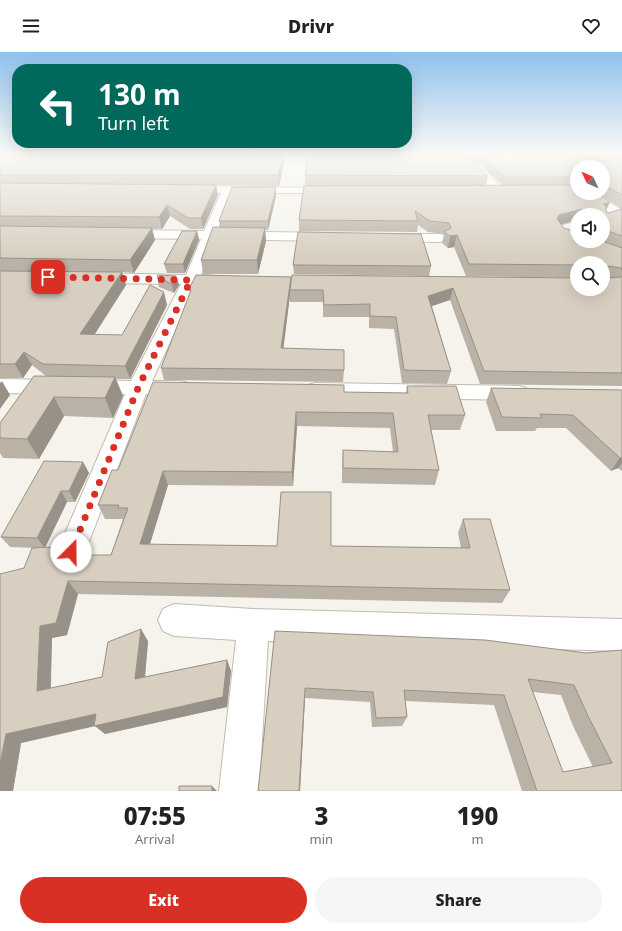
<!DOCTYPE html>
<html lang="en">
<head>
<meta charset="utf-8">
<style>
  :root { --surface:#fff; --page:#f6f6f6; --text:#222; --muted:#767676; --accent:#d93025 }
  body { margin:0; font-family:"Noto Sans",sans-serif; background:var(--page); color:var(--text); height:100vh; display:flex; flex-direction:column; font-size:15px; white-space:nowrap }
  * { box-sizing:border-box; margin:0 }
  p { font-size:13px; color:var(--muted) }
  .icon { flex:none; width:22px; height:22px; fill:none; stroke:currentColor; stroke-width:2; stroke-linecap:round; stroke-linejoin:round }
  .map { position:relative; height:739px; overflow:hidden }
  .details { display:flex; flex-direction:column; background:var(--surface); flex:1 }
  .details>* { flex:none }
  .hud { position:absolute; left:12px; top:12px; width:400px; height:84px; border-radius:16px; box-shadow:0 4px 16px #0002; background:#00695c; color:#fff; overflow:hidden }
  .needle { width:26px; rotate:314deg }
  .controls { position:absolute; left:570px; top:108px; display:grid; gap:8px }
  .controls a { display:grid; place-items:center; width:40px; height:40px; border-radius:50%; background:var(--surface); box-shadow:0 4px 16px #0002; font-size:20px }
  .pin { position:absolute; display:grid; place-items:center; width:34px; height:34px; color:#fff; margin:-17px; border-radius:8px; box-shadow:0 2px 6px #0006 }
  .me { position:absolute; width:44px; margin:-22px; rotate:22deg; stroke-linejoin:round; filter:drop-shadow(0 0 3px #0008) }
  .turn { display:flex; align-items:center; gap:14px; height:84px; padding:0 20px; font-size:18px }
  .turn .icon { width:52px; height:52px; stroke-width:2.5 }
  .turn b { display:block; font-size:28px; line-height:34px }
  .eta { display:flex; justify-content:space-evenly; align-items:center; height:68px; text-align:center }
  .eta b { font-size:24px; font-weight:800; line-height:28px }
  .cta { display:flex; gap:8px; margin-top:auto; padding:8px 20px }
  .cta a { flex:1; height:46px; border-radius:24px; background:var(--accent); color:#fff; font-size:16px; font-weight:800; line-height:46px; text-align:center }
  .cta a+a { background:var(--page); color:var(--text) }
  header { display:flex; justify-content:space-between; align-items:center; height:52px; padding:0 20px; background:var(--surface); font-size:18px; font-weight:800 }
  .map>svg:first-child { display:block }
</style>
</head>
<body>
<header><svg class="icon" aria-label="menu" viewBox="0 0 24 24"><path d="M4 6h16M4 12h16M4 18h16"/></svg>Drivr<svg class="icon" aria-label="heart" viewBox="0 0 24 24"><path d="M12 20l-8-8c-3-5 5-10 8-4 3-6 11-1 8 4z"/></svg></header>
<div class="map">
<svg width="622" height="739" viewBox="0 0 622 739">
  <rect width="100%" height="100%" fill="#f6f3ec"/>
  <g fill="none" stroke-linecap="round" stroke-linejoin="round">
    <defs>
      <path id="minor" d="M 451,101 C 474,101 488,122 503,138 L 505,140 L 503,142 L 495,142 L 465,110 L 452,103 Z
        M 253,103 L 337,104 L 342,107 L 337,110 L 250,108 L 248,106 L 250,104 Z
        M 187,134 L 337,136 L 339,138 L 333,141 L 232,141 L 217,179 L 327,181 L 332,182 L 334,185 L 332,188 L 327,189 L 214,187 L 201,223 L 229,225 L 232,228 L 229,231 L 197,232 L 152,329 L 181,329 L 188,331 L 191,336 L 188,341 L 181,343 L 146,342 L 85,500 L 81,509 L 71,513 L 61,509 L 57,500 L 125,342 L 89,342 L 82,340 L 79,335 L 82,330 L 89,328 L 131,329 L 181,232 L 94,231 L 89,229 L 86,226 L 89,223 L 94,221 L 186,223 L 201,187 L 123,186 L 118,185 L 116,182 L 118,179 L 123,178 L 204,179 L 221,141 L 183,139 L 181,137 L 183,135 Z
        M 581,141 L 595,141 L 622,158 L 622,165 L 603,170 L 603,163 L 600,163 L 609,161 Z
        M 577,169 L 577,177 L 570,179 L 577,182 L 577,189 L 582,190 C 571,192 560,186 554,178 L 556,175 Z
        M 393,182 L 440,182 L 445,183 L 447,186 L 445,189 L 440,190 L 388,189 L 386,186 L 388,183 Z
        M 0,327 L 57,328 L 64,330 L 67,335 L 64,340 L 57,342 L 0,341 Z
        M 315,331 L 519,334 L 526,336 L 529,341 L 526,346 L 519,348 L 315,345 L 308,343 L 305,338 L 308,333 Z
        M 174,552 L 253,557 L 622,567 L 622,599 L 268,589 L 259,739 L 219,739 L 236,588 L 174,584 L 163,579 L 158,568 L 163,557 Z"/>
    </defs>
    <use href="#minor" stroke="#c2bbae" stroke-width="2"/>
    <use href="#minor" fill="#fff" fill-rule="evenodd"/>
  </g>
  <path fill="#bab2a6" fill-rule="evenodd" d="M 0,100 L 286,100 L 286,102 L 284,102 L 284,111 L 279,134 L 216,133 L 218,143 L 203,177 L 190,177 L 170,164 L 162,177 L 152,177 L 155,188 L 134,221 L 122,220 L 126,233 L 94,283 L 122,283 L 167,253 L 130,327 L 116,327 L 123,344 L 113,366 L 64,364 L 39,407 L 3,406 L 0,401 L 0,371 L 46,324 L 32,313 L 23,326 L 0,326 L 0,219 L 71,220 L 0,219 Z
    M 309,100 L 453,100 L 453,103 L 464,103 L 460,100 L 622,100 L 622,334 L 480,332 L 450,248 L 432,254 L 451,319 L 447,332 L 402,331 L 394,277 L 369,276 L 369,265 L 323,265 L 323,250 L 290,250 L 290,243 L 283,296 L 344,318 L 343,330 L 164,328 L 161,316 L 190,242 L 189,237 L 291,225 L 291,231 L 577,237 L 603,211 L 577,211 L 577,226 L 466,224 L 454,195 L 448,196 L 442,191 L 444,182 L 428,180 L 418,173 L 417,180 L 299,179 L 299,168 L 305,134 L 305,123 ZM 470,106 L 480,112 L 502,133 L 486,133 L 488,124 ZM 577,115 L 603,115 L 603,141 L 598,141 L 622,157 L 608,161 L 606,158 L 610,150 L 577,141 ZM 577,163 L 603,163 L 603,189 L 577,189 L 577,173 L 574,179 L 564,176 L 561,172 L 577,168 Z
    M 276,144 L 268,178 L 265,178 L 266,189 L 258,222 L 203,222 L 201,208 L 220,175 L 219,169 Z
    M 197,179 L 199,188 L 185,221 L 167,221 L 164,212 Z
    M 293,213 L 431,214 L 429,224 L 294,222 Z
    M 176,224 L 179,233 L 174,241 L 159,235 L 157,225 Z
    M 407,334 L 465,363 L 460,378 L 431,378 L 439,418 L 435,433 L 342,431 L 342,413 L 343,398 L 393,400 L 390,376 L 297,374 L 293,434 L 168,433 L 150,492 L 277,494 L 331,494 L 461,496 L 458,481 L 463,467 L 510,538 L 502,551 L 78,542 L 67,583 L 52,586 L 51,636 L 102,625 L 148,589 L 145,625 L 227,608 L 231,619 L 227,655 L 105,682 L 95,674 L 21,691 L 13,739 L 0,739 L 24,516 L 36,496 L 10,495 L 1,485 L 83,410 L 89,421 L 75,450 L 67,450 L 45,495 L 62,501 L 85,503 L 111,503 L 123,467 L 105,467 L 98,453 L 118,418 L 344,340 L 406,341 Z
    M 491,336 L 622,338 L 622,419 L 618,416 L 611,419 L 566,376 L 537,376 L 535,379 L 496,379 L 486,350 Z
    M 275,579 L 586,601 L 622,739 L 522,739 L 494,653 L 405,649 L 407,665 L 402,674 L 372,675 L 370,650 L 305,646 L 300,739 L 258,739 ZM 533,640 L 561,643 L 573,674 L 593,715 L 563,720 Z"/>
  <path fill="#979187" d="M 284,102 L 284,111 L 279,134 L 278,123 Z
    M 216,133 L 218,143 L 203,177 L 201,166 Z
    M 276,135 L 276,144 L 268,178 L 268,169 Z
    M 610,150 L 605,160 L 603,152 Z
    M 167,153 L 170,164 L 162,177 L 159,165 Z
    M 582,157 L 580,163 L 577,163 L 577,168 L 555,174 L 557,167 L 559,163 Z
    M 152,176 L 155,188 L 134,221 L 130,208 Z
    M 265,176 L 266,189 L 258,222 L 257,208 Z
    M 197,179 L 199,188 L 185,221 L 183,212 Z
    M 457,183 L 454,195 L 448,196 L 450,184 Z
    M 122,220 L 126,233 L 86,296 L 80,282 Z
    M 176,224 L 179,233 L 174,241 L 172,232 Z
    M 291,225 L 291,236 L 290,238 L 290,243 L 282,308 L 281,296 Z
    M 453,236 L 450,248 L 426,256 L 428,244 Z
    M 164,240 L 167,253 L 130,327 L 125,314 Z
    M 24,300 L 32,313 L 23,326 L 15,312 Z
    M 115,325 L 123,344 L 113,366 L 105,346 Z
    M 2,329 L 10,343 L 0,357 L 0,331 Z
    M 54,345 L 64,364 L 39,407 L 27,387 Z
    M 296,360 L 297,374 L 293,434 L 292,420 Z
    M 622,405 L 622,411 L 618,416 L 611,419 L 620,406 Z
    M 83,410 L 89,421 L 75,450 L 69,439 Z
    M 163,419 L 168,433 L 146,505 L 140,492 Z
    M 61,439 L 67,450 L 45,496 L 37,486 Z
    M 79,493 L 88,506 L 76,503 Z
    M 68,529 L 78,542 L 67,583 L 52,586 L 50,649 L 37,639 L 40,574 Z
    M 141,577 L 148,589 L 144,637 L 135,627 Z
    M 227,608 L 231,619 L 227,655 L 105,682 L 95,674 L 21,691 L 13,739 L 0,739 L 0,712 L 6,682 Z
    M 305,636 L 305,646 L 300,739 L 299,739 Z
    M 212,734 L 217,739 L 212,739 Z"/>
  <path fill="#d8cfc1" stroke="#979187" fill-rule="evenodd" d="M 0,100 L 96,100 L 284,102 L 278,123 L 0,123 Z
    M 478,100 L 622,100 L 622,143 L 603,132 L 603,115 L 577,115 L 577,125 L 505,125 L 482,103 Z
    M 308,102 L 466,103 L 488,124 L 305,123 Z
    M 0,131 L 216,133 L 201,166 L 188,166 L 167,153 L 159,165 L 0,164 Z
    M 577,133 L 577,141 L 597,141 L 610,150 L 603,152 L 606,154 L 606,159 L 608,161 L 622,157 L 622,184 L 603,177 L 603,163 L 583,163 L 582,157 L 559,163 L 557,167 L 564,176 L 577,180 L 577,189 L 602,189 L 622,196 L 622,218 L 621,216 L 609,214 L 607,215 L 608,226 L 621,225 L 622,224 L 622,321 L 484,319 L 453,236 L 428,244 L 451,319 L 404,318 L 396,265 L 370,264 L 370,252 L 324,253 L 323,238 L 290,238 L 292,223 L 577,226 L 577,237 L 603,237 L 603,211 L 577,211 L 577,213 L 469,212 L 457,183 L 450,184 L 444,180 L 451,176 L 449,171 L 430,169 L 415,159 L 418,169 L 299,168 L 304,134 Z
    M 232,135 L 276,135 L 268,169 L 219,169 Z
    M 0,174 L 152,176 L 130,208 L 0,206 Z
    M 213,175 L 265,176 L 257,208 L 201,208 Z
    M 182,179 L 197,179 L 183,212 L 164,212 Z
    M 298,180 L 421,182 L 431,214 L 293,213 Z
    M 0,219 L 122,220 L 80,282 L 122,283 L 150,233 L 164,240 L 125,314 L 43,312 L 24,300 L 15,312 L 0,312 Z
    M 158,223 L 176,224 L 172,232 L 157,225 Z
    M 196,223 L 291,225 L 281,296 L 344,298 L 344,318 L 161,316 L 191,238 L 189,237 Z
    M 34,324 L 115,325 L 105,346 L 54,345 L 27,387 L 0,386 L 0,371 Z
    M 153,330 L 344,333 L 344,340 L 408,341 L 407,334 L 456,334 L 465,363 L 428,363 L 439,418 L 343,416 L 343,398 L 398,400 L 393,361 L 296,360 L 292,420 L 163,419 L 140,492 L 277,494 L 281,440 L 331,440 L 331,494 L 470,496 L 463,467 L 490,467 L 510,538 L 68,529 L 56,571 L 40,574 L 37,639 L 102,625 L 108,590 L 141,577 L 135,627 L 227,608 L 223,645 L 94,674 L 96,662 L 6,682 L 0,712 L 0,522 L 24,516 L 32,496 L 49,495 L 62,501 L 72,497 L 74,493 L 79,493 L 76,503 L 111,503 L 128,456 L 118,456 L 119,453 L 98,453 L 112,418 L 118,418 Z
    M 491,336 L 622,338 L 622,405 L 620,406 L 573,363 L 540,362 L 542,366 L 502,365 Z
    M 44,409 L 83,410 L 69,439 L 61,439 L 37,486 L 1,485 Z
    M 275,579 L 485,588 L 586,601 L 622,598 L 622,739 L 537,739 L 504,643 L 404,638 L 407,665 L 376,666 L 373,640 L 305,636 L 299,739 L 258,739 ZM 528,627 L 574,633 L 588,664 L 612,711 L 563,720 Z
    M 179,734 L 212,734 L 212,739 L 179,739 Z"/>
  <linearGradient id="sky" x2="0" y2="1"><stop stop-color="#8fc1ec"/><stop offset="0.5" stop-color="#fbfaf6"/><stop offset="1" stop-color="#fbfaf6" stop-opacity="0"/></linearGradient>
  <rect width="622" height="204" fill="url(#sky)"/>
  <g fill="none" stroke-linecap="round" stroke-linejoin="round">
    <path stroke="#d93025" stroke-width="7" stroke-dasharray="0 12.6" d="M 48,225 L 191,228 L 138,336 L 71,500"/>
  </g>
</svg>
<div class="controls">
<a><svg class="needle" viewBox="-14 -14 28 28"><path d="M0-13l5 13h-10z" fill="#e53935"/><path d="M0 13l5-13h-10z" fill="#767676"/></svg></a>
<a><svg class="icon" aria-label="sound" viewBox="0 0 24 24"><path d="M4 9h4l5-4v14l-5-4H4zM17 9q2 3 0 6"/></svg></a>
<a><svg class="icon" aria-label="search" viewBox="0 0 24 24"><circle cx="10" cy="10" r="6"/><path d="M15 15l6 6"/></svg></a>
</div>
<div class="pin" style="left:48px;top:225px;background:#d93025"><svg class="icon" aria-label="arrive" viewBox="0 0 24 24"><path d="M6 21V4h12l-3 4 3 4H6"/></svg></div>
<svg class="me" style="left:71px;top:500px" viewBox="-20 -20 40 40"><circle r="19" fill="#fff"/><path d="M0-13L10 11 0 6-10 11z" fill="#d93025"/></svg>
<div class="hud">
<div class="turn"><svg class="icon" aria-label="left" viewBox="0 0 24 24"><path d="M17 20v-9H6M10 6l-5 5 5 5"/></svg><div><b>130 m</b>Turn left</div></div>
</div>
</div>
<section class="details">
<div class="eta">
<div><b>07:55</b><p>Arrival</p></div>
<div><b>3</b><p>min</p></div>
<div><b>190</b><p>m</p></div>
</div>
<div class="cta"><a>Exit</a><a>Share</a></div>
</section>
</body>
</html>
